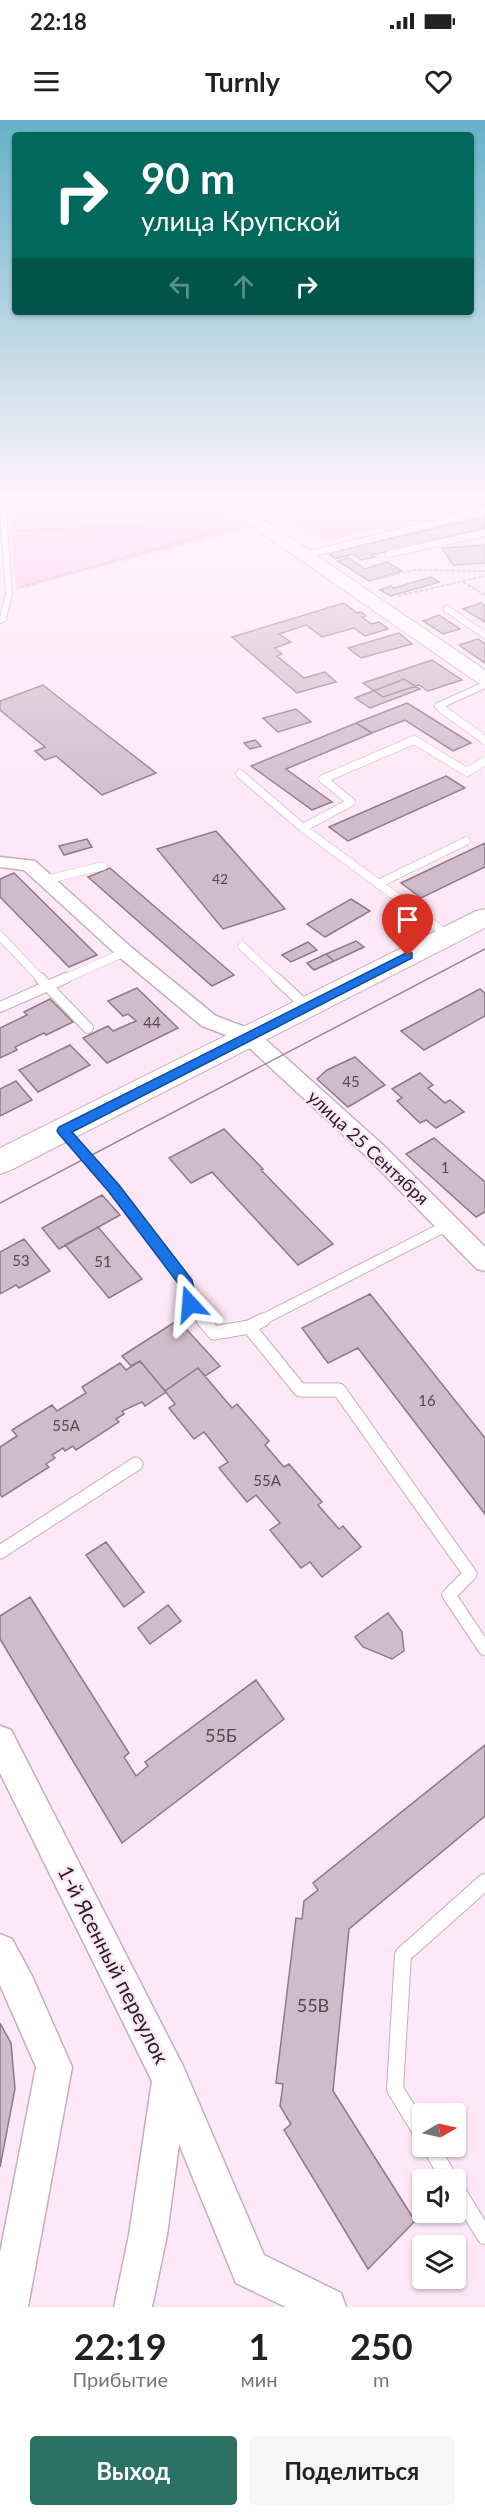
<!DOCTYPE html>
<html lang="ru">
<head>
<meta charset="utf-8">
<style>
  :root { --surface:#fff; --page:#f6f6f6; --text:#222; --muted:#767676; --accent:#2d7164 }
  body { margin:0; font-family:Lato,sans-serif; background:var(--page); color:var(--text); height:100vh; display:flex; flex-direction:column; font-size:22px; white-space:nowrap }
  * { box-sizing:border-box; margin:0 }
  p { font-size:20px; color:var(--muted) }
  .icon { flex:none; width:33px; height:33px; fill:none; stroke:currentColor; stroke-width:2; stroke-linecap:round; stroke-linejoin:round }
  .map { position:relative; height:2187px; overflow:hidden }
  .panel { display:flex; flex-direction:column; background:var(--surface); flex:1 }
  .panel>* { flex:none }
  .hud { position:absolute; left:12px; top:12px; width:462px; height:183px; border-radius:6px; box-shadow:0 2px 4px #0004; background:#00695c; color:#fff; overflow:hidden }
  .needle { width:39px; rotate:81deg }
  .fabs { position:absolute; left:412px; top:1983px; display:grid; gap:12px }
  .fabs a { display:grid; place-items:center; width:54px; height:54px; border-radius:6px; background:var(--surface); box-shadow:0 2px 4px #0004; font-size:30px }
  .pin { position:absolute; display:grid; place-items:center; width:51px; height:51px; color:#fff; margin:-62px -26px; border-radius:50% 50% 50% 0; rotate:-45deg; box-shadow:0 0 6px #0007 }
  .pin .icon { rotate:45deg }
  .me { position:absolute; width:66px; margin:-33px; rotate:341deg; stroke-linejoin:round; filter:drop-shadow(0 0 4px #0008) }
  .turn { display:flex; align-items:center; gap:21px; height:126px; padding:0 30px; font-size:27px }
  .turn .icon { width:78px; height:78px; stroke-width:2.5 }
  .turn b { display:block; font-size:42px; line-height:51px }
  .lanes { display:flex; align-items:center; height:57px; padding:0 30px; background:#0003; justify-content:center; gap:30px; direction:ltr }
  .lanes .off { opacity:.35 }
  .eta { display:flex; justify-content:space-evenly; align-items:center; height:102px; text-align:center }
  .eta b { font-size:36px; font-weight:700; line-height:42px }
  .action { display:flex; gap:12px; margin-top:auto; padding:12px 30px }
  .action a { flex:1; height:69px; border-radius:6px; background:var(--accent); color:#fff; font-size:24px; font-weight:700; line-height:69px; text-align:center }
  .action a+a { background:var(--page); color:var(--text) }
  .status { display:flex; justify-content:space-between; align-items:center; height:42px; padding:0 30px; background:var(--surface); direction:ltr }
  .status svg { height:16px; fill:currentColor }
  header { display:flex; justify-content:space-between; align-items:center; height:78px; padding:0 30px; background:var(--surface); font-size:27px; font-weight:700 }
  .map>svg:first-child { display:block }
</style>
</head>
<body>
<div class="status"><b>22:18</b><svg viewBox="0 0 49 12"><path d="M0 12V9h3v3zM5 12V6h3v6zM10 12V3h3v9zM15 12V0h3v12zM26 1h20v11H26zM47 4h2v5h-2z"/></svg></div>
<header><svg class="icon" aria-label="menu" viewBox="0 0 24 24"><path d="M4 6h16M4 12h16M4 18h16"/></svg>Turnly<svg class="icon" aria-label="heart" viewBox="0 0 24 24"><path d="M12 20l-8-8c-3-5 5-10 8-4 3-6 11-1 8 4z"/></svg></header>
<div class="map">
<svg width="485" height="2187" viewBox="0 0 485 2187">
  <rect width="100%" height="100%" fill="#fee7f6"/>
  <path fill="#ffbce9" d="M 8,378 L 200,378 L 249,408 L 16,470 Z
    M 250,378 L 485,378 L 485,386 L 326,421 Z"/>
  <path fill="#d1bbc9" stroke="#8e7a87" stroke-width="1.5" d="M 485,397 L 485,408 L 372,435 L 375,437 L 361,440 L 353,434 L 335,439 L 328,433 Z
    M 485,425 L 485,443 L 453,445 L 442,428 Z
    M 349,438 L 365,449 L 387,442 L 402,451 L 369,461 L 338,441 Z
    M 431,457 L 439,462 L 391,476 L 380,470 L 391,466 L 394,468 Z
    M 344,483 L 357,493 L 361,492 L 366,496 L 362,497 L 371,504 L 379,502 L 388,509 L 365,516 L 354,508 L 322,517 L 306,505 L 279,514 L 291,522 L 275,528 L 282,534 L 277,536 L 304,558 L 325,552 L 336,562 L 297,573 L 232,517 Z
    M 481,483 L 485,486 L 485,502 L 463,489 Z
    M 439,495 L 460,509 L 443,514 L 423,501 Z
    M 399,513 L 412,524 L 361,538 L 348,528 Z
    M 478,519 L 485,524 L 485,543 L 459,525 Z
    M 432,540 L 462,560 L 428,571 L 419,565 L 383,577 L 363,563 Z
    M 404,559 L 420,569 L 370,588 L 355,578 Z
    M 43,565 L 71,587 L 156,653 L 102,675 L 56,636 L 45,640 L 35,631 L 45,627 L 0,590 L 0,581 Z
    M 407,583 L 471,623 L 453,631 L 405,600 L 372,613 L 356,603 Z
    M 296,589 L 311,602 L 278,612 L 263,598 Z
    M 356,603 L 372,613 L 286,649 L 332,682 L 312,690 L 251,646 Z
    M 255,620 L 261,626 L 250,629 L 244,623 Z
    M 446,656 L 465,668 L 348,721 L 329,707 Z
    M 216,711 L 285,789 L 223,809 L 157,729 Z
    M 87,719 L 92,727 L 64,735 L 59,726 Z
    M 485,723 L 485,747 L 421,778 L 401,763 Z
    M 110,748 L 234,855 L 212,866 L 88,757 Z
    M 14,753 L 97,835 L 69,847 L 0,777 L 0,759 Z
    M 351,779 L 370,791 L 325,817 L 307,804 Z
    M 356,821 L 364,827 L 334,841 L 326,834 Z
    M 308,822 L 317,830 L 291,842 L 282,835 Z
    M 326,834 L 334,841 L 314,850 L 307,843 Z
    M 137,868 L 178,908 L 107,943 L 83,918 L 108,906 L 113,911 L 136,901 L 128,894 L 123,896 L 108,881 Z
    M 480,869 L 485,873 L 485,896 L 424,930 L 401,911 Z
    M 50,879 L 73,902 L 46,915 L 44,913 L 15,927 L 17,930 L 0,938 L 0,908 L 27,895 L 24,892 Z
    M 70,925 L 90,945 L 38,972 L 19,950 Z
    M 355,937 L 385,965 L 348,987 L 317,959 L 327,950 Z
    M 420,953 L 433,965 L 428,968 L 445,983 L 450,980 L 464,992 L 436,1008 L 426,1000 L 420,1003 L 397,981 L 402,978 L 392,969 Z
    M 16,961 L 32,980 L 0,996 L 0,969 Z
    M 224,1009 L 263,1049 L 261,1050 L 333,1124 L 298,1145 L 212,1052 L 191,1063 L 169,1038 Z
    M 434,1018 L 485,1062 L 485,1092 L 476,1097 L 406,1034 Z
    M 102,1075 L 120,1095 L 59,1129 L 42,1108 Z
    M 98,1107 L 142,1159 L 109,1178 L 65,1125 Z
    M 24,1119 L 50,1151 L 19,1168 L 16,1165 L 0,1174 L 0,1132 Z
    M 370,1174 L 485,1318 L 485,1394 L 358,1228 L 328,1243 L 302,1208 Z
    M 178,1200 L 220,1246 L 205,1256 L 198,1248 L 165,1271 L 140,1241 L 131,1246 L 122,1236 Z
    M 140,1241 L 166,1272 L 145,1286 L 142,1282 L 122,1291 L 124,1294 L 116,1299 L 119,1302 L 76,1330 L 73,1326 L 65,1331 L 63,1328 L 52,1335 L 55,1338 L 46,1344 L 49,1347 L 2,1377 L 0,1374 L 0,1327 L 17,1316 L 12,1310 L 52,1285 L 57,1291 L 86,1273 L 82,1267 L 120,1243 L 126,1250 Z
    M 198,1248 L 232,1288 L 237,1284 L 269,1321 L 265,1325 L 284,1347 L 289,1344 L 322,1382 L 318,1385 L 339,1409 L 343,1406 L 361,1427 L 322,1457 L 310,1442 L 301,1448 L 270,1410 L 280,1403 L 256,1375 L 247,1382 L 219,1348 L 228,1342 L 204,1312 L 194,1319 L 169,1288 L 175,1284 L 165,1271 Z
    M 106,1422 L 144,1472 L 124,1487 L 86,1435 Z
    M 30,1477 L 129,1633 L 124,1637 L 136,1656 L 148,1646 L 145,1642 L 256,1560 L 284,1599 L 122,1723 L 0,1519 L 0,1496 Z
    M 168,1485 L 181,1501 L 150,1524 L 138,1508 Z
    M 388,1493 L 402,1512 L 404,1531 L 392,1539 L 363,1527 L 355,1517 Z
    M 485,1625 L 485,1696 L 349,1809 L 333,1971 L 415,2101 L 368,2149 L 284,2010 L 291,2004 L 280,1986 L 283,1964 L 276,1963 L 296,1798 L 302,1799 L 304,1781 L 318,1770 L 313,1763 Z
    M 0,1903 L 11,1923 L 15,1969 L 0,2047 Z"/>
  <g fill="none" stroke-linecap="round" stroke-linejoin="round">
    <defs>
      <path id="lane-far4" d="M 389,434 L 485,413
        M 306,435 L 485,391
        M 447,489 L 485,515
        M 0,500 L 3,499 L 9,473 L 2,378
        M 444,591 L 438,586 L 485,565"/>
      <path id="lane-far3" d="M 442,589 L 485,620
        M 240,654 L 303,708
        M 45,760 L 103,746
        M 378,764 L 466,721
        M 448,815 L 303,708 L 351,682 L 323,659 L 414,620 L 467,652 L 485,641
        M 0,816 L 42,860
        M 242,826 L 278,860
        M 62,860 L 125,832"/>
      <path id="lane-far2" d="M 40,858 L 88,908
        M 276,858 L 306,886
        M 0,887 L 66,858
        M 63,1010 L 114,1069 L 187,1164 L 190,1184 L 204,1201
        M 260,1201 L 448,1105"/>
      <path id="lane-far1" d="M 203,1200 L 214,1213 L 249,1207
        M 263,1200 L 249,1207 L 300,1270 L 339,1270 L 470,1454 L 449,1475 L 485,1529
        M 0,1432 L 136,1344"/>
      <path id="lane" d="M 423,2015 L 395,1969 L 403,1835 L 485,1762
        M 430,2026 L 450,2060
        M 456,2069 L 485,2116"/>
      <path id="street" d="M 0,737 L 35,741 L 132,828 L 216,896 L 256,911 L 383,1025 L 485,1127 L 485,1151 L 477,1149 L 367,1037 L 242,921 L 202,906 L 118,836 L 24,750 L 0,747 Z
        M 0,1606 L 11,1610 L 183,1946 L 264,2135 L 341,2173 L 346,2187 L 286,2187 L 236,2163 L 179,2024 L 167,2115 L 152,2187 L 114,2187 L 129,2115 L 152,1961 L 0,1653 Z
        M 0,1814 L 12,1819 L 32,1856 L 72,1947 L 28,2187 L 0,2187 L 0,2133 L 36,1947 L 0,1865 Z"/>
      <path id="secondary" d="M 212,378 L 232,378 L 485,550 L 485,565 L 478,563 Z"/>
      <path id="primary" d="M 485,789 L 485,808 L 11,1050 L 0,1054 L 0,1028 L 476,791 Z"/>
    </defs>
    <use href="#lane-far4" stroke="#c4aebd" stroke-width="8"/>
    <use href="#lane-far3" stroke="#c4aebd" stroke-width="9"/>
    <use href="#lane-far2" stroke="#c4aebd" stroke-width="12"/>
    <use href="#lane-far1" stroke="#c4aebd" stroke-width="15"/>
    <use href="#lane" stroke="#c4aebd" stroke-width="18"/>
    <use href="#street" stroke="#c4aebd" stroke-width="3"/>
    <use href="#secondary" stroke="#c4aebd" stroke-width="2"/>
    <use href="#primary" stroke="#c4aebd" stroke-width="2"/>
    <path stroke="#bcaab6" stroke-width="2" stroke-dasharray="4 1.5" stroke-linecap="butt" d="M 51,378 L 53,409 L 217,402 L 215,395 L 219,394
      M 89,378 L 117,394
      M 131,378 L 156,393
      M 168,378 L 194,392 L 215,395
      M 52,398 L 194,392 L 209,387
      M 17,411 L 53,409
      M 375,460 L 413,450 L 485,451
      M 463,462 L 485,475
      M 20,467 L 238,406
      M 398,476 L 485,456"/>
    <use href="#lane-far4" stroke="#fff" stroke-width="6"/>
    <use href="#lane-far3" stroke="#fff" stroke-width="8"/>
    <use href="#lane-far2" stroke="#fff" stroke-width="10"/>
    <use href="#lane-far1" stroke="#fff" stroke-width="13"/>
    <use href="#lane" stroke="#fff" stroke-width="16"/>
    <use href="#street" fill="#fff" fill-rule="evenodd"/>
    <use href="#secondary" fill="#fff" fill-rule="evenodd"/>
    <use href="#primary" fill="#fff" fill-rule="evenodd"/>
    <path stroke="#988892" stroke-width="1.5" d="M 0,1083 L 485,829"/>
  </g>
  <linearGradient id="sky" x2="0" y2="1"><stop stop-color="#65b1c8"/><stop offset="0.55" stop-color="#fff4fb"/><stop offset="1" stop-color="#fff4fb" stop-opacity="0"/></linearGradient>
  <rect width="485" height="685" fill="url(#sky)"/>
  <path fill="#1a73e8" stroke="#114b97" stroke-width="1.5" d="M 408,832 L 412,833 L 412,838 L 72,1012 L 119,1065 L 192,1160 L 198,1184 L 195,1188 L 185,1188 L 180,1166 L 109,1072 L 59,1014 L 57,1011 L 59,1007 Z"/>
  <g text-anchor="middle" stroke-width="5" stroke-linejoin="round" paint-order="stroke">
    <g font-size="14" fill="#544850">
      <text x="220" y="764">42</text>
    </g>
    <g font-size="15" fill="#544850">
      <text x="152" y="908">44</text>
      <text x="351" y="967">45</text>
      <text x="445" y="1053">1</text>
      <text x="21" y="1146">53</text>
      <text x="103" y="1147">51</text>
      <text x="427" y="1286">16</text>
      <text x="66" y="1311">55А</text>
      <text x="267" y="1366">55А</text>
    </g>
    <g font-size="18" fill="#2a2227" stroke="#fee7f6">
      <text transform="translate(368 1028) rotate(43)" y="6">улица 25 Сентября</text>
    </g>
    <g font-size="18" fill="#544850">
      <text x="221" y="1622">55Б</text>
      <text x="313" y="1892">55В</text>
    </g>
    <g font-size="21" fill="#2a2227" stroke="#fee7f6">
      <text transform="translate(113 1845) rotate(63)" y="7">1-й Ясенный переулок</text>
    </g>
  </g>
</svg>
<div class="fabs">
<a><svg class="needle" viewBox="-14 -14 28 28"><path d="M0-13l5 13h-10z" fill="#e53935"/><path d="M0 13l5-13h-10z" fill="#767676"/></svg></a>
<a><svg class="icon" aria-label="sound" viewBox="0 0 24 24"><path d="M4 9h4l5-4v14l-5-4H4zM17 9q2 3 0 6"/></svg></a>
<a><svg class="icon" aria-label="layers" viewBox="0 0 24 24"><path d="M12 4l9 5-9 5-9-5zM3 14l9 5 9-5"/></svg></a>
</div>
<div class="pin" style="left:408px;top:836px;background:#d93025"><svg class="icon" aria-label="arrive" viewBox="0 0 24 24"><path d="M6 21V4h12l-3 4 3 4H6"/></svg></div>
<svg class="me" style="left:190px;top:1184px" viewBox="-20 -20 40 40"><path d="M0-17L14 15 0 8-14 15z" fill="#1a73e8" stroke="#fff" stroke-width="4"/></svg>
<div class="hud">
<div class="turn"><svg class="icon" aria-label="right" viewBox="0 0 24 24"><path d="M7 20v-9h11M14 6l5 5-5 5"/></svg><div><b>90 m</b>улица Крупской</div></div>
<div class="lanes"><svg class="icon off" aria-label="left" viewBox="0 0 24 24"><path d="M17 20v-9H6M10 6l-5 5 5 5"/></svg><svg class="icon off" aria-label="ahead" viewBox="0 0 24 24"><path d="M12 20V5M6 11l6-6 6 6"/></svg><svg class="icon" aria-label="right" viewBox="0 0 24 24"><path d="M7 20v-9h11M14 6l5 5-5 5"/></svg></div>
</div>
</div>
<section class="panel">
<div class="eta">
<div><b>22:19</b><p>Прибытие</p></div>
<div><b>1</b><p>мин</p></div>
<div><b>250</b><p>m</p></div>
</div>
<div class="action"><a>Выход</a><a>Поделиться</a></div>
</section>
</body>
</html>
